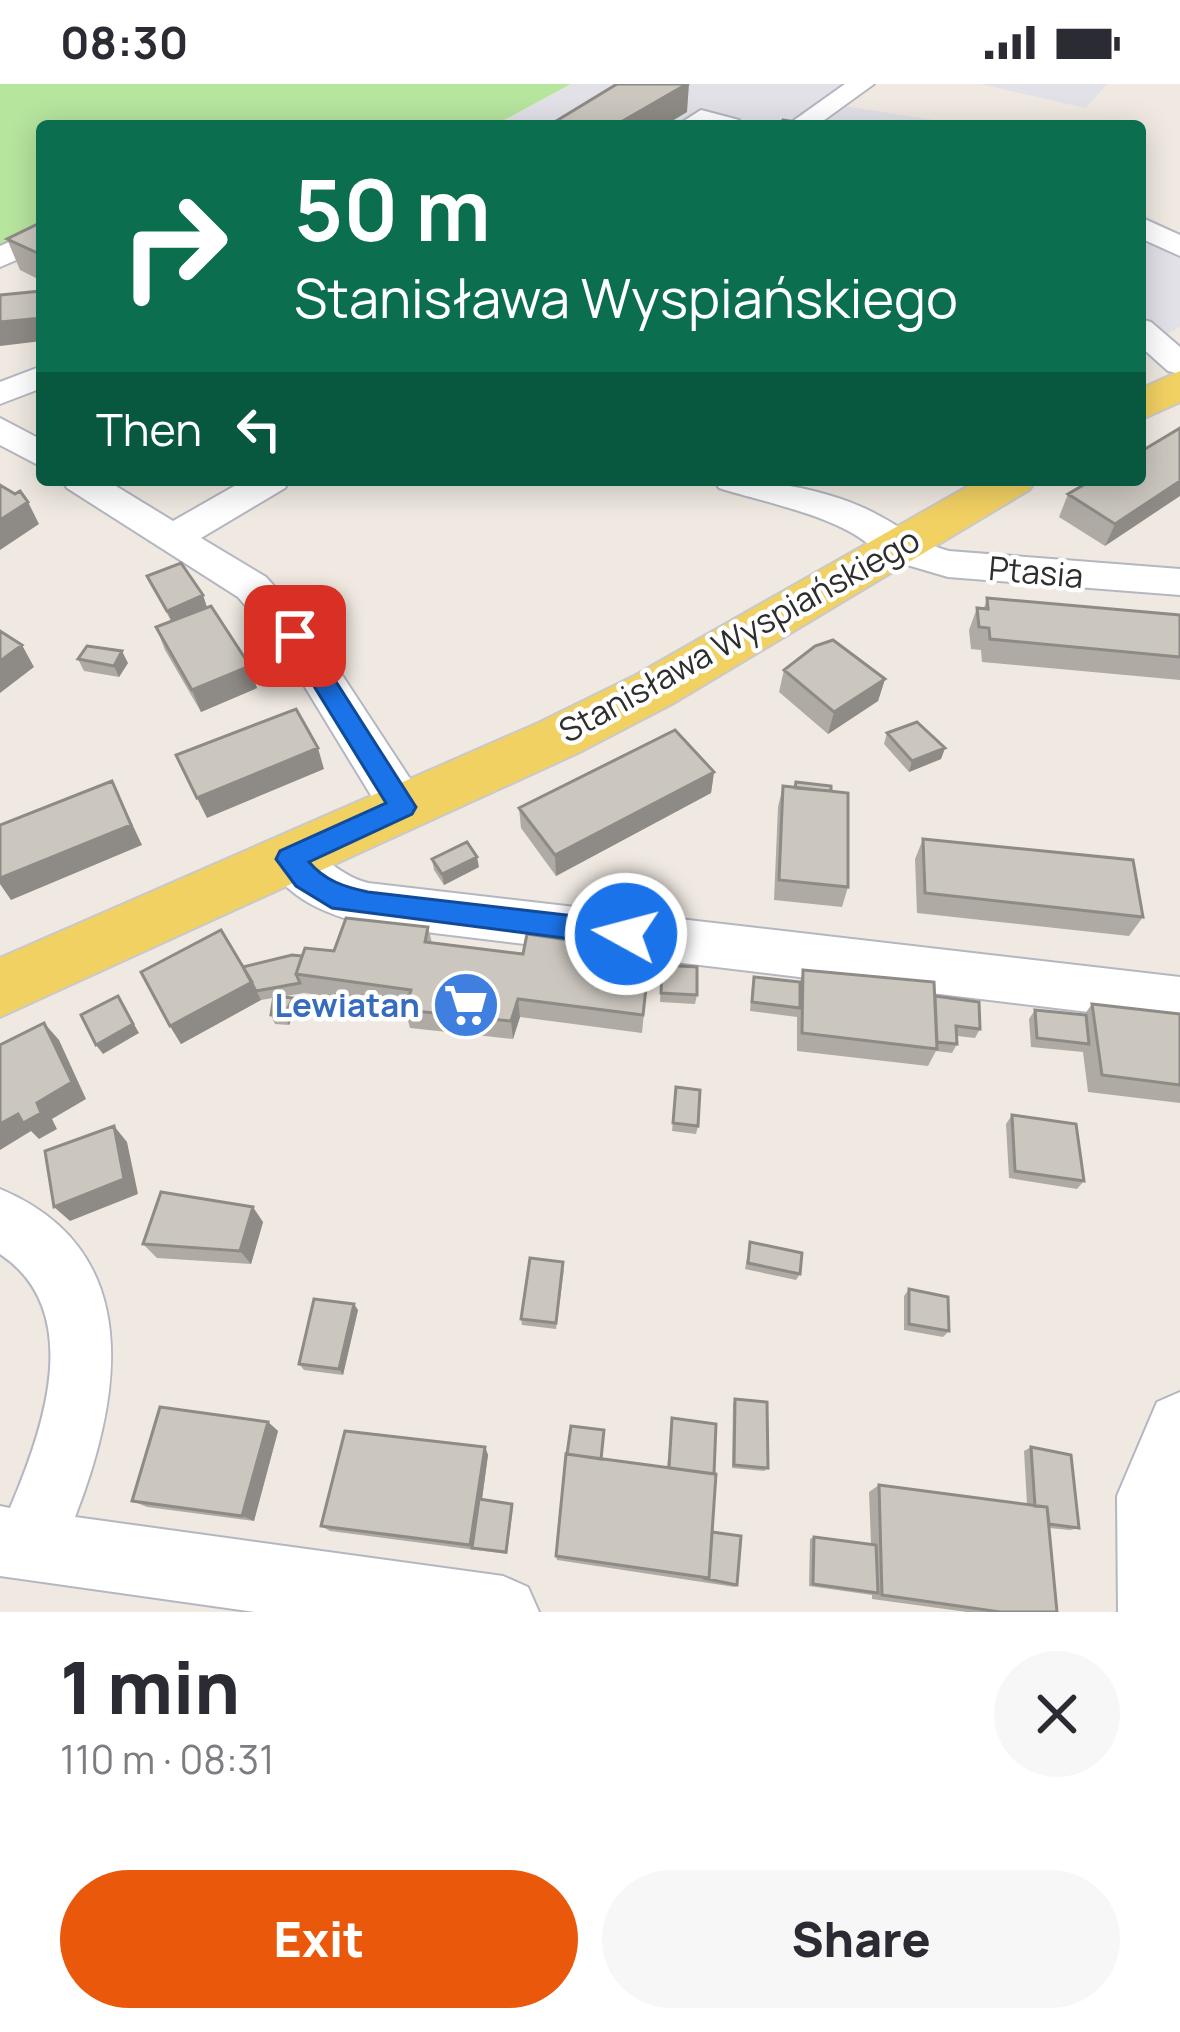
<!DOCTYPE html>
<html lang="en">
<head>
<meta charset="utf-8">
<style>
  :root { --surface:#fff; --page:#f7f7f7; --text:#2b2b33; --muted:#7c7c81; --accent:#ea580c }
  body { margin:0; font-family:Manrope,sans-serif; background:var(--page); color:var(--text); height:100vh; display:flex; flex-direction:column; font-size:45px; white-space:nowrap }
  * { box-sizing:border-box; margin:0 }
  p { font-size:39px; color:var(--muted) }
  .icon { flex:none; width:66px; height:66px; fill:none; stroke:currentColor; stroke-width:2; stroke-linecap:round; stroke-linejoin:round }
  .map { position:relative; height:1528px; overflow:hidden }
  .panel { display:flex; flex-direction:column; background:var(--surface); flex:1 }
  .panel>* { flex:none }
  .banner { position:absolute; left:36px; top:36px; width:1110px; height:366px; border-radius:12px; box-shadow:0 6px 30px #0003; background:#0b6e4f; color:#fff; overflow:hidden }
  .pin { position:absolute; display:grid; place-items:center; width:102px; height:102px; color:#fff; margin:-51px; border-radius:24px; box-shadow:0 6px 18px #0006 }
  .me { position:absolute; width:132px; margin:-66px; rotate:277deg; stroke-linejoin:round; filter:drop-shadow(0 0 9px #0008) }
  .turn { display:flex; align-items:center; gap:42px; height:252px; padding:0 60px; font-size:54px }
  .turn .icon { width:156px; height:156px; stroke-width:2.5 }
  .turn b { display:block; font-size:84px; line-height:102px }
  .then { display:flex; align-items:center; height:114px; padding:0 60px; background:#0003; gap:24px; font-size:45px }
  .round { display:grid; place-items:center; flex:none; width:126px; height:126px; border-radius:63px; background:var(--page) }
  .summary { display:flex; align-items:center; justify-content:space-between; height:204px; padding:0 60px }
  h1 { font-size:72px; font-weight:800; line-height:90px }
  .primary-button { display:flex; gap:24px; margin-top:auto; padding:24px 60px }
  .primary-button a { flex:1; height:138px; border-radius:72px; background:var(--accent); color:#fff; font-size:48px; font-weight:800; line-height:138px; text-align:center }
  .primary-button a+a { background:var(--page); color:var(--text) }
  .status { display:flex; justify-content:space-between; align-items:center; height:84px; padding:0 60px; background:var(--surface); direction:ltr }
  .status svg { height:33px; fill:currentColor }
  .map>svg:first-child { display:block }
</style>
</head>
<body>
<div class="status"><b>08:30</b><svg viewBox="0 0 49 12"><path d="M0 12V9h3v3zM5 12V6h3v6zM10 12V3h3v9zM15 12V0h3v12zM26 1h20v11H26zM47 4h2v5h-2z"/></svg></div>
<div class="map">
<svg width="1180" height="1528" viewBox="0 0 1180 1528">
  <rect width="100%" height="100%" fill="#efe9e1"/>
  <path fill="#e3e1e8" d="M 572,0 L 872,0 L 844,22 L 972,42 L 493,42 Z
    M 980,0 L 1107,0 L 1086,24 Z
    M 1140,129 L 1180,149 L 1180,243 L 1150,259 L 1140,253 Z"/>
  <path fill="#b6e59e" d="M 0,0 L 571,0 L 493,42 L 42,42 L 42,139 L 0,162 Z"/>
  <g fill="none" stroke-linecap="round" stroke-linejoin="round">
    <defs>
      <path id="minor" d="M 845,0 L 874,0 L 816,42 L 786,42 Z
        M 701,26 L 739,36 L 743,42 L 676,42 Z
        M 1140,133 L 1180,151 L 1180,172 L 1140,154 Z
        M 42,144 L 42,165 L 0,183 L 0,162 Z
        M 1140,235 L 1151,238 L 1180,263 L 1180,290 L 1168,287 L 1140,262 Z
        M 42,282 L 42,304 L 0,320 L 0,298 Z
        M 0,334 L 42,356 L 42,383 L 0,361 Z
        M 62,396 L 106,396 L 173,437 L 245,396 L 290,396 L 285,404 L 201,454 L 266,493 L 310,542 L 420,710 L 426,723 L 420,736 L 403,741 L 386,736 L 280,562 L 238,513 L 67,404 Z
        M 714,396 C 765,396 816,403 864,424 C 895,438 917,458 949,467 L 1180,485 L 1180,511 L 948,493 L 880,473 C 856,435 762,418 719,404 Z
        M 289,754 C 319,764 336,791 368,799 L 1180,893 L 1180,939 L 368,841 C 326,830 286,815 265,774 L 272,760 Z
        M 0,1105 C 146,1166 122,1312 75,1433 L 503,1492 L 528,1503 L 539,1528 L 255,1528 L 0,1492 L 0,1422 L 10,1424 C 43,1347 86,1227 0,1170 Z
        M 1180,1308 L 1180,1528 L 1118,1528 L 1117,1412 L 1157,1318 Z"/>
      <path id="major" d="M 1180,287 L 1180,318 L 1140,336 L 1140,305 Z
        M 979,396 L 1036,396 L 1029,406 L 672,620 L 578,669 L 0,933 L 0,874 L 538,639 L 634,592 Z"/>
    </defs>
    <use href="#minor" stroke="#b4b7c1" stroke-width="4"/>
    <use href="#major" stroke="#c9c9c9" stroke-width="4"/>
    <use href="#minor" fill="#fff" fill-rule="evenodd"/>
    <use href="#major" fill="#f2d163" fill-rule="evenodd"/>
  </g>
  <path fill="#afaba4" d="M 42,138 L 42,197 L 20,186 L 7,155 Z
    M 1180,344 L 1105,462 L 1059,433 L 1068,410 Z
    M 147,492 L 207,523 L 257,604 L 201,628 L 165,566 L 156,543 L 171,537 Z
    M 987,514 L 1180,531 L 1180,596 L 982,578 L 981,566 L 971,565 L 969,546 L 977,524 L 984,524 Z
    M 78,575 L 128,579 L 119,593 L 84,587 Z
    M 784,586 L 885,595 L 878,617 L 828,650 L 779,608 Z
    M 887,649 L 945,664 L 941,675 L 909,688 L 884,660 Z
    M 714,688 L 711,709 L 556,792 L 521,744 L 519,724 Z
    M 783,702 L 848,803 L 842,823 L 774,816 L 778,723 Z
    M 923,755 L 1143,833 L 1129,852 L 917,829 L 915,775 Z
    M 432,775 L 479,783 L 444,801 L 434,786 Z
    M 428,843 L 432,859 L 523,870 L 650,868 L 642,949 L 520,933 L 513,955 L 410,944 L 405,926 L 406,923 L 304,909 L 280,913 L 297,924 L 289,941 L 275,940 L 271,931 L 273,914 L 261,916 L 181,960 L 170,942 L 243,883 L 334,867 Z
    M 662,881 L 697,911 L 695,920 L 660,918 Z
    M 803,886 L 935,912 L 980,945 L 975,954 L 957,952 L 957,960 L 952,969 L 936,967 L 928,982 L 797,967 L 797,931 L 797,933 L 750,927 L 752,902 L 754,893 L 800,898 Z
    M 1092,920 L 1180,930 L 1180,1019 L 1088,1008 L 1083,968 L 1031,963 L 1029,935 L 1035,926 L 1084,931 Z
    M 676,1003 L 698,1042 L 696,1050 L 672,1047 Z
    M 1012,1031 L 1084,1097 L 1077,1105 L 1009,1094 L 1006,1040 Z
    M 263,1138 L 251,1180 L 157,1174 L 143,1160 Z
    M 750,1158 L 800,1190 L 796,1196 L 745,1185 Z
    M 564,1185 L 556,1245 L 522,1241 L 521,1235 Z
    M 909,1205 L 949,1247 L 943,1253 L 904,1246 L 904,1212 Z
    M 358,1226 L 343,1291 L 304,1286 L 299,1280 Z
    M 735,1315 L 768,1384 L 764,1387 L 732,1384 L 733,1320 Z
    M 672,1334 L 712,1448 L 737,1501 L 735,1503 L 557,1476 L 556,1472 L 602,1375 L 667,1384 Z
    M 268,1338 L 278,1347 L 254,1437 L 147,1423 L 132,1417 Z
    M 485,1363 L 488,1371 L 482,1415 L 512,1420 L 513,1423 L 507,1470 L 330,1447 L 321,1442 Z
    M 1031,1363 L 1079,1444 L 1070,1446 L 1049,1444 L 1057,1528 L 967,1528 L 872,1515 L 872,1511 L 809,1502 L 810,1455 L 814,1453 L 871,1460 L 869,1408 L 879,1401 L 1027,1420 L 1024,1367 Z"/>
  <path fill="#8e8b86" d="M 687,0 L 689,0 L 687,28 L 664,42 L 614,42 Z
    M 42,234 L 42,257 L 0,262 L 0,238 Z
    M 1180,397 L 1180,412 L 1105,462 L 1115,440 Z
    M 28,418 L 39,440 L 0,466 L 0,436 Z
    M 203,511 L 207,523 L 172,538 L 167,527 Z
    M 22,561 L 34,583 L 0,609 L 0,577 Z
    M 122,567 L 128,579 L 119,593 L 114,582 Z
    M 250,582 L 257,604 L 201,628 L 192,606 Z
    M 885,595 L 878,617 L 828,650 L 834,628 Z
    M 318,664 L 324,685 L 207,734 L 197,714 Z
    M 945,664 L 941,675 L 909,688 L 912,677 Z
    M 714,688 L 711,709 L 556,792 L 555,771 Z
    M 112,697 L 142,761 L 11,816 L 0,800 L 0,794 Z
    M 477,773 L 479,783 L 444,801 L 442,790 Z
    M 252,898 L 261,916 L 181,960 L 170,942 Z
    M 118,912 L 139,949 L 103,970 L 96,961 Z
    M 293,914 L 297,924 L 289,941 L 284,932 Z
    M 518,915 L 520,933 L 513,955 L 511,937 Z
    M 44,939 L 59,956 L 86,1015 L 52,1035 L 57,1045 L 39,1055 L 31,1047 L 0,1066 L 0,1040 L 37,1019 Z
    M 114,1042 L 127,1058 L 138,1110 L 70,1137 L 54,1123 Z
    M 253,1123 L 263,1138 L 251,1180 L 240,1167 Z
    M 354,1220 L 358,1226 L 343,1291 L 339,1285 Z
    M 268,1338 L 278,1347 L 254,1437 L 242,1432 Z
    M 485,1363 L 488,1371 L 475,1466 L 470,1461 Z"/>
  <path fill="#cbc7bf" stroke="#8e8b86" stroke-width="3" d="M 617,0 L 687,0 L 614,42 L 548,42 Z
    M 783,36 L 820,42 L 779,42 Z
    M 42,138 L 42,171 L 7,155 Z
    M 42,207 L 42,234 L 0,238 L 0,211 Z
    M 1180,344 L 1180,397 L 1115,440 L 1068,410 L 1092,396 L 1140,396 L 1140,368 Z
    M 0,401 L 15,410 L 20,407 L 28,418 L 0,436 Z
    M 181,479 L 203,511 L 167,527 L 147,492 Z
    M 987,514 L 1180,531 L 1180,573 L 990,555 L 989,544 L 979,543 L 977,524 L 988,525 Z
    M 211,522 L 250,582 L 192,606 L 156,543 Z
    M 0,547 L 22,561 L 0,577 Z
    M 833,556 L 885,595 L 834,628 L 784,586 L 815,562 Z
    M 87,562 L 122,567 L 114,582 L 78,575 Z
    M 296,625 L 318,664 L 197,714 L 176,671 Z
    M 917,638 L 945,664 L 912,677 L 887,649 Z
    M 675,646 L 714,688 L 555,771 L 519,724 Z
    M 112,697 L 131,741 L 0,794 L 0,741 Z
    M 796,698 L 831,702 L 831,707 L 795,704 Z
    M 783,702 L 848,709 L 848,803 L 779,796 Z
    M 923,755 L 1133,776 L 1143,833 L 925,809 Z
    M 467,758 L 477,773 L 442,790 L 432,775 Z
    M 346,834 L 428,843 L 425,858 L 523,870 L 527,850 L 650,868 L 643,931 L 518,915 L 511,937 L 405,926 L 411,906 L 296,890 L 305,864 L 334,867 Z
    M 221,846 L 252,898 L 170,942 L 141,888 Z
    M 292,871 L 302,872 L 296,890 L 300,899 L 256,907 L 243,883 Z
    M 662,881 L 697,883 L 697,911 L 661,909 Z
    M 803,886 L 934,898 L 937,965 L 802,949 Z
    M 754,893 L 800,898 L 800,924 L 752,918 Z
    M 118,912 L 133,940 L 96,961 L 81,931 Z
    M 274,912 L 293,914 L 284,932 L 271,931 Z
    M 935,912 L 979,918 L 980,945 L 956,942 L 957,960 L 937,958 Z
    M 1092,920 L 1180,930 L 1180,1001 L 1102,991 Z
    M 1035,926 L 1086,931 L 1089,960 L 1037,954 Z
    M 44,939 L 72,998 L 37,1019 L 41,1029 L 23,1039 L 18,1030 L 0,1040 L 0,961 Z
    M 676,1003 L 700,1006 L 698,1042 L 673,1039 Z
    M 1012,1031 L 1076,1040 L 1084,1097 L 1015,1087 Z
    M 114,1042 L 124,1095 L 54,1123 L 45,1067 Z
    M 161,1108 L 253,1123 L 240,1167 L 143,1160 Z
    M 750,1158 L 802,1169 L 800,1190 L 748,1179 Z
    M 530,1174 L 563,1178 L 556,1239 L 521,1235 Z
    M 909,1205 L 948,1213 L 949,1247 L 909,1240 Z
    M 314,1215 L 354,1220 L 339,1285 L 299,1280 Z
    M 735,1315 L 767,1318 L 768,1384 L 734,1381 Z
    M 160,1323 L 268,1338 L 242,1432 L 132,1417 Z
    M 672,1334 L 716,1340 L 714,1390 L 669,1384 Z
    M 571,1342 L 604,1346 L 601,1375 L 567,1370 Z
    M 345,1347 L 485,1363 L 470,1461 L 321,1442 Z
    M 1031,1363 L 1071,1371 L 1079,1444 L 1049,1440 L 1047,1423 L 1035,1422 Z
    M 566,1370 L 716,1390 L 709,1494 L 556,1472 Z
    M 879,1401 L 1047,1423 L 1057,1528 L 1000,1528 L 882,1511 Z
    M 479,1415 L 512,1420 L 506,1468 L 472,1464 Z
    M 712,1448 L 741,1452 L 737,1501 L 707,1495 L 709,1494 Z
    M 814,1453 L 876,1461 L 878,1509 L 813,1500 Z"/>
  <path fill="#1a73e8" stroke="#114b97" stroke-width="3" d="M 295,544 L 303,546 L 416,723 L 412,730 L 309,778 C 325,797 345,803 368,808 L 626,838 L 636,842 L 640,850 L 636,859 L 626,862 L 332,824 L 296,802 L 276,775 L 280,767 L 386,719 L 283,552 Z"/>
  <defs>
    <symbol id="supermarket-disc" viewBox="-11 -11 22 22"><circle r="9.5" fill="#3f7fe0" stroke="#fff"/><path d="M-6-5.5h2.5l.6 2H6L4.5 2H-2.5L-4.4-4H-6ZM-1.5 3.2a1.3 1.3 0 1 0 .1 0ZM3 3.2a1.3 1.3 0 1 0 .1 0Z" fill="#fff"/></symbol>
  </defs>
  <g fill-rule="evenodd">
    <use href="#supermarket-disc" x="428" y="883" width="76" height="76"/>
  </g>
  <g text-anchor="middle" stroke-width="9" stroke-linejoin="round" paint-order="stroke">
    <g font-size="33" fill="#2e2e2e" stroke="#fff">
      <text transform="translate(1036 488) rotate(5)" y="12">Ptasia</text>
      <text transform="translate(739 551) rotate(-29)" y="12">Stanisława Wyspiańskiego</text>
    </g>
    <g font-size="33" font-weight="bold" fill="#366cbe" stroke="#fff" text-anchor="end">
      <text x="420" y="933">Lewiatan</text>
    </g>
  </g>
</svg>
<div class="pin" style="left:295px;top:552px;background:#d93025"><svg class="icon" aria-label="arrive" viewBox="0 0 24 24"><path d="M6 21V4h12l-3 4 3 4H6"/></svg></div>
<svg class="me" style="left:626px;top:850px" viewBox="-20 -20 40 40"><circle r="17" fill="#1a73e8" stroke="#fff" stroke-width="3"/><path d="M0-11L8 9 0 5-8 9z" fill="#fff"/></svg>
<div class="banner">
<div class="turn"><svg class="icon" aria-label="right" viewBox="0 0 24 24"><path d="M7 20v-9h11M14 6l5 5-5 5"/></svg><div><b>50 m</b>Stanisława Wyspiańskiego</div></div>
<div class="then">Then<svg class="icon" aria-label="left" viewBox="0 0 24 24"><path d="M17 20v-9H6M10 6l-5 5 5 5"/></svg></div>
</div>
</div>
<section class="panel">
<div class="summary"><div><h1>1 min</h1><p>110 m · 08:31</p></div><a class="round"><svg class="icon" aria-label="close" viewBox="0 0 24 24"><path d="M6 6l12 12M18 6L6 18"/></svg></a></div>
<div class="primary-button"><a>Exit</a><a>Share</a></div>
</section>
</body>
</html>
